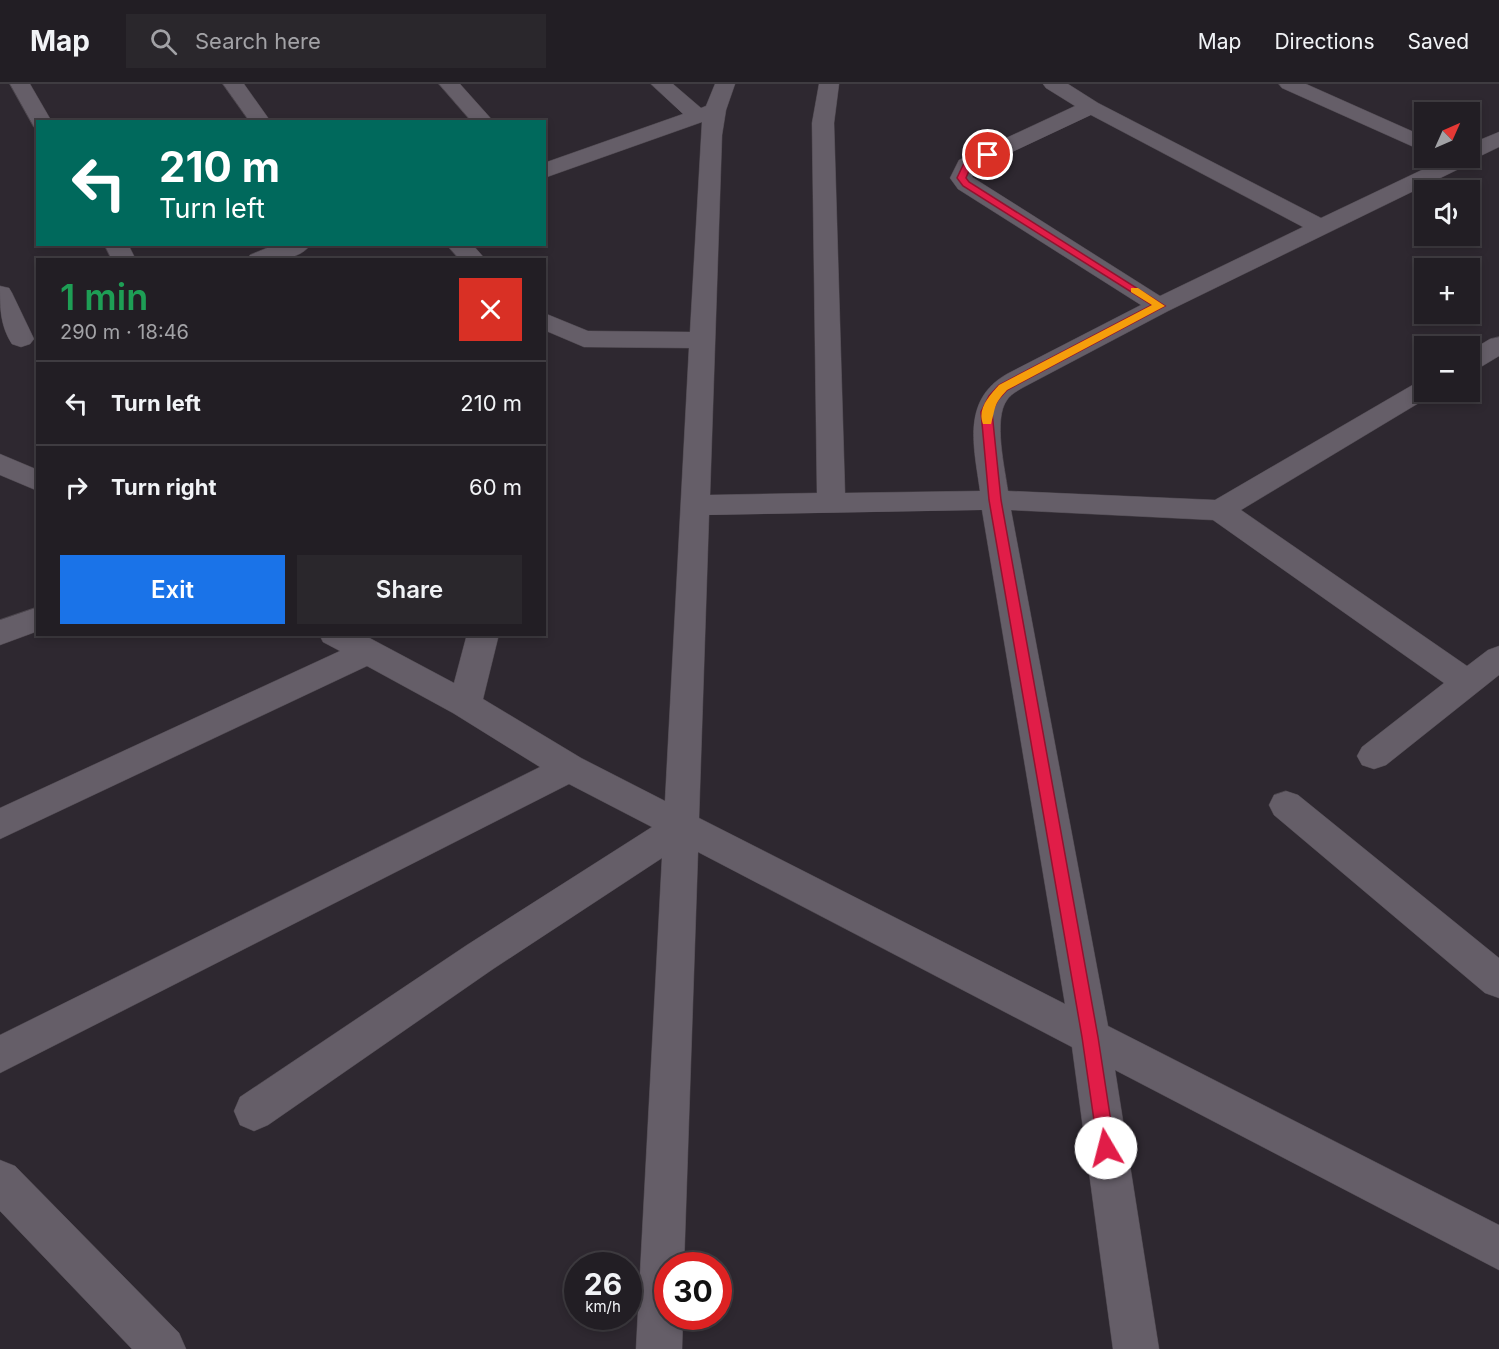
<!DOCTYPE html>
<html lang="en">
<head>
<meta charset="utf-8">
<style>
  :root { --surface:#221e24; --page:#2a272c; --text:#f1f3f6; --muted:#a2a2a6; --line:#3f3c41; --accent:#1a73e8 }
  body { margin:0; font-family:Inter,sans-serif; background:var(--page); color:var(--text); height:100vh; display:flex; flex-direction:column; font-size:22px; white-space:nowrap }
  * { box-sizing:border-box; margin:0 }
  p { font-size:20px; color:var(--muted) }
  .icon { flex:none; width:33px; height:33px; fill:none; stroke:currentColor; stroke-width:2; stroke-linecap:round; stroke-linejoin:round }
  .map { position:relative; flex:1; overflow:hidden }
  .drawer { position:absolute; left:36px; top:174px; width:510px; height:378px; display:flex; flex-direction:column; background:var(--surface); border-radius:0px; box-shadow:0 3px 9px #0003,0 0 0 2px var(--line) }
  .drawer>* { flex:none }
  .guide { position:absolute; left:36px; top:36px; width:510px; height:126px; border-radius:0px; box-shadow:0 3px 9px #0003,0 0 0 2px var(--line); background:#00695c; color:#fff; overflow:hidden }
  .needle { width:39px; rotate:45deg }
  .controls { position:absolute; left:1414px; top:18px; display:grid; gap:12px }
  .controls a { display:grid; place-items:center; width:66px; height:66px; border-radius:0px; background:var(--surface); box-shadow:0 3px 9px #0003,0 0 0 2px var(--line); font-size:30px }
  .speed { position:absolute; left:564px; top:1168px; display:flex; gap:12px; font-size:30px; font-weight:700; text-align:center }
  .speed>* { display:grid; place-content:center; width:78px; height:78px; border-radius:50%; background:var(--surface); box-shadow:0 3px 9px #0003,0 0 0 2px var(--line); line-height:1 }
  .speed small { font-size:15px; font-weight:400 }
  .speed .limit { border:9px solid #d22; background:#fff; color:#111 }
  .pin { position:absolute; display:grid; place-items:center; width:51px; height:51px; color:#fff; margin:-26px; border:3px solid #fff; border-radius:50%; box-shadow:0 2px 6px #0007 }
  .me { position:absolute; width:66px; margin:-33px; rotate:352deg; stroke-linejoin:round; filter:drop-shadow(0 0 4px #0008) }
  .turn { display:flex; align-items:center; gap:21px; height:126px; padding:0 24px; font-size:27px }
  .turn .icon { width:78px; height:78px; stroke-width:2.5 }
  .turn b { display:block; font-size:42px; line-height:51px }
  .round { display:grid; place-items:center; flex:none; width:63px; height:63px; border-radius:0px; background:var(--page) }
  .head { display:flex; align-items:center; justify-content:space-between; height:102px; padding:0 24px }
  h1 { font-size:36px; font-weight:600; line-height:45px; color:#1e9e55 }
  .action { display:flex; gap:12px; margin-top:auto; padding:12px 24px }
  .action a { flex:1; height:69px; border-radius:0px; background:var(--accent); color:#fff; font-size:24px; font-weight:600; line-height:69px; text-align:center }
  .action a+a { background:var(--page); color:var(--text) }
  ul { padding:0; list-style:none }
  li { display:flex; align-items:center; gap:18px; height:84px; padding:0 24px; border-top:2px solid var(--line) }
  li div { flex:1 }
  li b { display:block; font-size:22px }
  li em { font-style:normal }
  header { display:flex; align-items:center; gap:36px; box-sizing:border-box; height:84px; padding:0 30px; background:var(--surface); border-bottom:2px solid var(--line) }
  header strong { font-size:28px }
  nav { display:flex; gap:33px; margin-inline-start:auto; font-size:21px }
  .search { width:420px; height:54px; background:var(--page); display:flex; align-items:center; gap:15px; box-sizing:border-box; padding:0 21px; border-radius:0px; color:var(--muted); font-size:22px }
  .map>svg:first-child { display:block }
</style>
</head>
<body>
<header>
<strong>Map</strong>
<div class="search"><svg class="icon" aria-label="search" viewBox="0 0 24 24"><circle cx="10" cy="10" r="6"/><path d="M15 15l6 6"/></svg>Search here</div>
<nav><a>Map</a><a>Directions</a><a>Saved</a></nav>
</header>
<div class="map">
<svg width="1499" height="1265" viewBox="0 0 1499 1265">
  <rect width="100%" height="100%" fill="#2e2830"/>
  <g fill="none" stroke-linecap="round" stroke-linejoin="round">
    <defs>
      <path id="minor" d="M 10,0 L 30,0 L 52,38 L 38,38 L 38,43 L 34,43 Z
        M 223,0 L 244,0 L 271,38 L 250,38 Z
        M 439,0 L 460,0 L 494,38 L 472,38 Z
        M 651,0 L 673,0 L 701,24 L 706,22 L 715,0 L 735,0 L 726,26 L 722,51 L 710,411 L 817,409 L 812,39 L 819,0 L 839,0 L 834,39 L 845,409 L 980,407 C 974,363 961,316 1007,290 L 1141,221 L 958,105 L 950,94 L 959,76 L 1075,22 L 1046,4 L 1043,0 L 1068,0 L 1098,19 L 1321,134 L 1447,74 L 1470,74 L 1470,60 L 1499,48 L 1499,63 L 1474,75 L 1471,79 L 1168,227 L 1022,304 C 1017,307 1010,311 1007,316 C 993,335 1005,385 1008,407 L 1215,416 L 1416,299 L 1425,297 L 1425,308 L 1437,308 L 1241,426 L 1467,582 L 1488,566 L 1499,562 L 1499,591 L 1386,681 L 1374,685 L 1362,681 L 1357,672 L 1362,663 L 1444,599 L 1213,436 L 1011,426 L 1108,942 L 1499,1141 L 1499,1186 L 1115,986 L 1159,1265 L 1113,1265 L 1072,963 L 698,768 L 684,1182 L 668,1182 L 668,1233 L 683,1233 L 682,1265 L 636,1265 L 662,774 L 493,885 L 268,1041 L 254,1047 L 240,1041 L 234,1027 L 240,1013 L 467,861 L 652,743 L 569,700 L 0,989 L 0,951 L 540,683 L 453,629 L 367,582 L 0,755 L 0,724 L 340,567 L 323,558 L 319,550 L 362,550 L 454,599 L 467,550 L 499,550 L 483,615 L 581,674 L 665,717 L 689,264 L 584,263 L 544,246 L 544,229 L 588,247 L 690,248 L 702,38 L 544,94 L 544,79 L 683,30 ZM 1091,31 L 1303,143 L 1160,212 L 972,93 L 976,85 ZM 982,426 L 1065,920 L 699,734 L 709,431 Z
        M 1279,0 L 1306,0 L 1425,53 L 1425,68 L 1282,4 Z
        M 104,160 L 128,160 L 136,176 L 112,176 Z
        M 277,160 L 311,160 C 298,179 267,176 247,176 L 250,171 Z
        M 446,160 L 472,160 L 486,176 L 460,176 Z
        M 0,202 L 9,204 L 12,209 L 34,255 L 30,260 L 21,263 L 12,260 C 0,241 0,224 0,202 Z
        M 1499,253 L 1499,272 L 1479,284 L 1470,286 L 1470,267 L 1490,255 Z
        M 0,370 L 38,386 L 38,407 L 0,391 Z
        M 38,523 L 38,547 L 0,561 L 0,536 Z
        M 1286,707 L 1298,711 L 1499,874 L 1499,914 L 1485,909 L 1274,731 L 1269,721 L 1274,711 Z
        M 0,1076 L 15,1082 L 179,1249 L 186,1265 L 132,1265 L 0,1127 Z"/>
    </defs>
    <use href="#minor" stroke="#4c464d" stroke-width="1"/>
    <use href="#minor" fill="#655e68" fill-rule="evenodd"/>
  </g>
  <path fill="#e11d48" stroke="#92132f" stroke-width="1.5" d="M 984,69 L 992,71 L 971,82 L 966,94 L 969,98 L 1165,222 L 1007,306 L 998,316 L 992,328 L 1001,416 L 1098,953 L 1115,1064 L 1112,1070 L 1106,1073 L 1100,1070 L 1098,1064 L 1082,953 L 989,416 L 981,328 L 989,312 L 999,301 L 1152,221 L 963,102 L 957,94 L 964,79 Z"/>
  <path fill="#f59e0b" d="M 1131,204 L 1138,204 L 1165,222 L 1007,306 C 993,321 996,323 991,340 L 983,340 C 977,325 989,312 999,301 L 1152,221 L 1131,208 Z"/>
</svg>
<div class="controls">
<a><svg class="needle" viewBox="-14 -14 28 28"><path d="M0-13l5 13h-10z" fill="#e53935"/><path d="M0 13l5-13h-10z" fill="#a2a2a6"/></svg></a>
<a><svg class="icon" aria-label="sound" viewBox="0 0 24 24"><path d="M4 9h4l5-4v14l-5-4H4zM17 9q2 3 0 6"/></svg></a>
<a>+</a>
<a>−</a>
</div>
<div class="speed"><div>26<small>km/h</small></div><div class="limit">30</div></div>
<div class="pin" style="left:988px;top:71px;background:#d93025"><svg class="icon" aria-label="arrive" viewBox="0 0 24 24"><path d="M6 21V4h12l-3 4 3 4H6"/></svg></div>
<svg class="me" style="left:1106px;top:1064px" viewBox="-20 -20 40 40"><circle r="19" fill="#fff"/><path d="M0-13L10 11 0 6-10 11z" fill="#e11d48"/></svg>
<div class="guide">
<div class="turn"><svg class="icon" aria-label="left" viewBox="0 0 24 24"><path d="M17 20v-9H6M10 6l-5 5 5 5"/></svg><div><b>210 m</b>Turn left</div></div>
</div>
<section class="drawer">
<div class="head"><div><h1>1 min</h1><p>290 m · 18:46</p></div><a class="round" style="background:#d93025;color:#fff"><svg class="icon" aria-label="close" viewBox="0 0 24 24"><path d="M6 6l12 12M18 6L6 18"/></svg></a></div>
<ul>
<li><svg class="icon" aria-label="left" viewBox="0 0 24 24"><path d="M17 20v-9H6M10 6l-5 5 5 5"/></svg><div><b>Turn left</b></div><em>210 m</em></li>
<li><svg class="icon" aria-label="right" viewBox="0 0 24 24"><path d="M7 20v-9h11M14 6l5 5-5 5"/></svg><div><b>Turn right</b></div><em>60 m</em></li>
</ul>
<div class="action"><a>Exit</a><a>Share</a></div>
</section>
</div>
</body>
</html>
